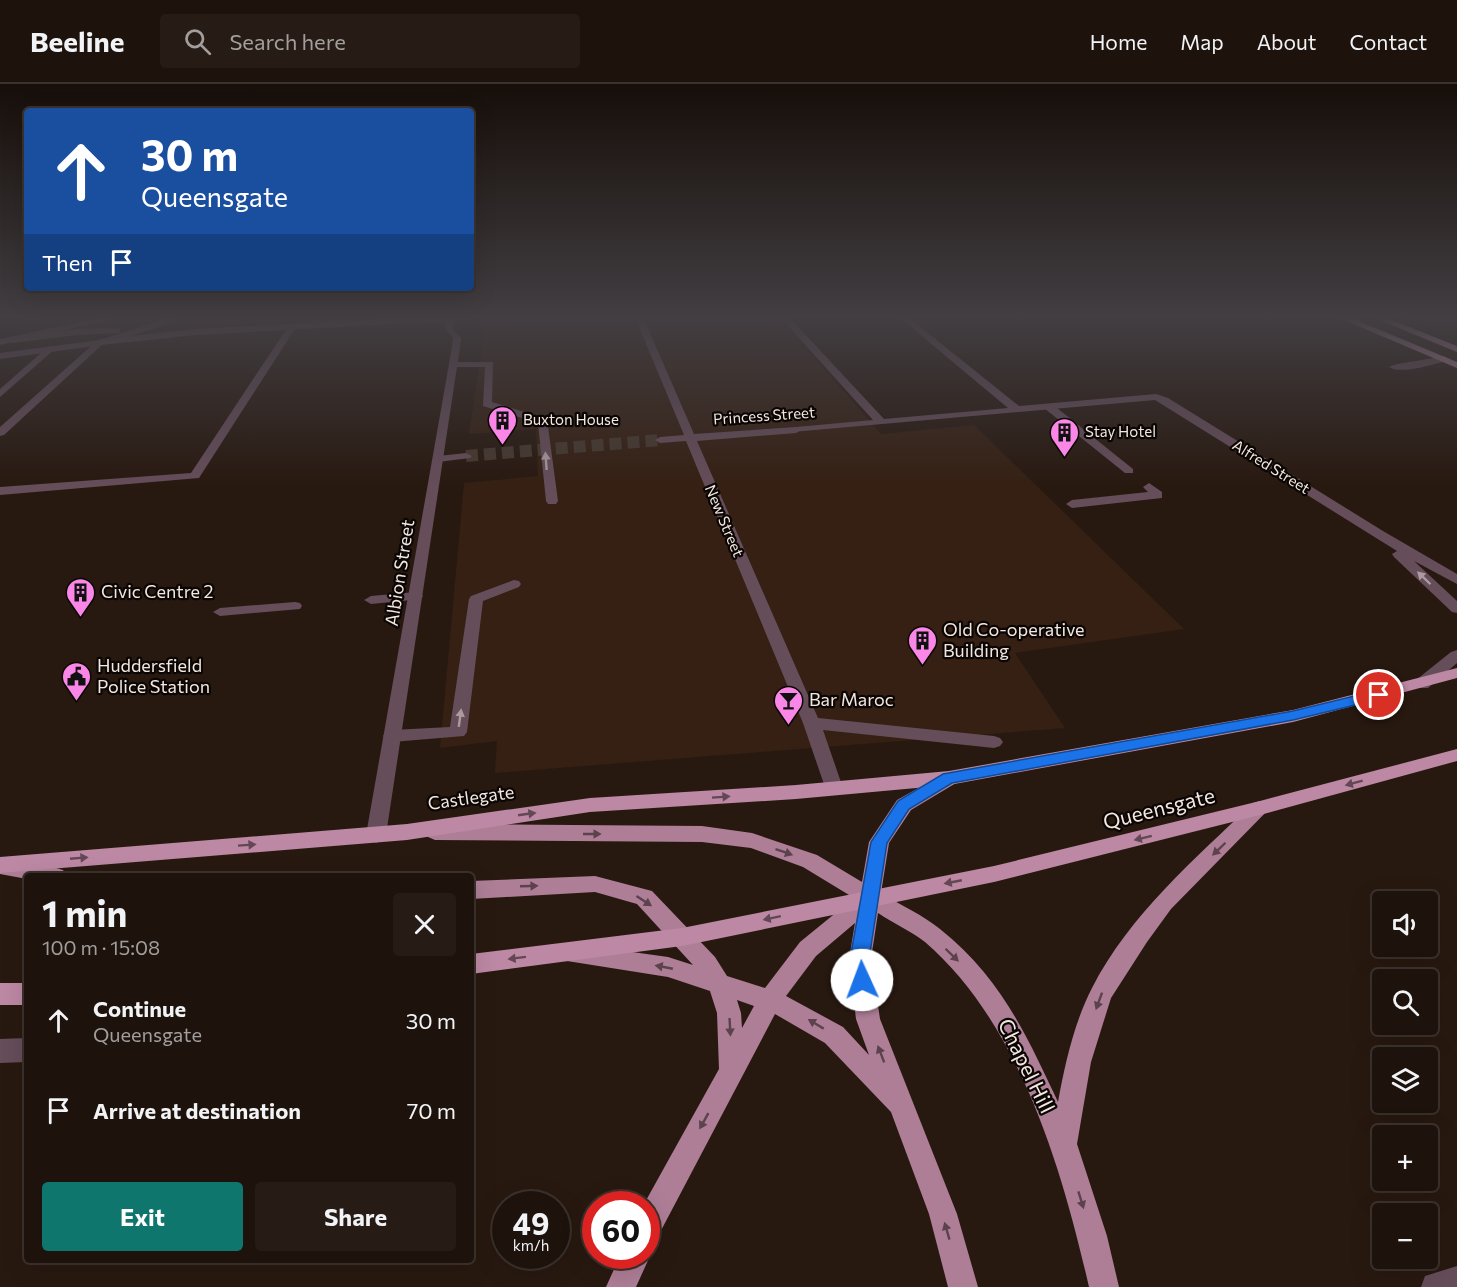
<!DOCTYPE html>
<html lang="en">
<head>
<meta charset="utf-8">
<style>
  :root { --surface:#1e130c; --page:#261c15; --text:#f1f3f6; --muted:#a19e9d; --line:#3c322d; --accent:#0f766e }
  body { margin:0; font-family:Commissioner,sans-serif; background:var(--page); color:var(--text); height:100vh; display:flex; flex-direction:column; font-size:22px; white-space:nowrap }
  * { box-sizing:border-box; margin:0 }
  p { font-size:20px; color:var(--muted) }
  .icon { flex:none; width:33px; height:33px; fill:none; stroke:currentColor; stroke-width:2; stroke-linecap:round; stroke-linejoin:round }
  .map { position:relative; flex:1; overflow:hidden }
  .panel { position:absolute; left:24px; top:789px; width:450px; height:390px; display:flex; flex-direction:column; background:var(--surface); border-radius:6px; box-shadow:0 6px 24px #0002,0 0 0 2px var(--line) }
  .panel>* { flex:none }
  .top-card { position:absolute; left:24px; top:24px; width:450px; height:183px; border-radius:6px; box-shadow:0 6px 24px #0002,0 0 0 2px var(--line); background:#1a4fa0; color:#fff; overflow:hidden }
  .fabs { position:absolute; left:1372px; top:807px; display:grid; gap:12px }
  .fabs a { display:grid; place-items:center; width:66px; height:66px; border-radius:6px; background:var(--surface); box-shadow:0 6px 24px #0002,0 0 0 2px var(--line); font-size:30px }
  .speed { position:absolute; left:492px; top:1107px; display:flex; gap:12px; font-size:30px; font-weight:700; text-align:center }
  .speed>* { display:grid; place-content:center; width:78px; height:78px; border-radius:50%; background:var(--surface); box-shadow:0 6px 24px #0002,0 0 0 2px var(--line); line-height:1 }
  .speed small { font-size:15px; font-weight:400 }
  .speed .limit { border:9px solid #d22; background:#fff; color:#111 }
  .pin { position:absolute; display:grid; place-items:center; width:51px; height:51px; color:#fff; margin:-26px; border:3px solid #fff; border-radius:50%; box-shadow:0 2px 6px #0007 }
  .me { position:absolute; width:66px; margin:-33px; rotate:358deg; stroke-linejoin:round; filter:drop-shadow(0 0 4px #0008) }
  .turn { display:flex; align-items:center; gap:21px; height:126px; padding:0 18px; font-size:27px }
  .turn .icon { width:78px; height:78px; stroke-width:2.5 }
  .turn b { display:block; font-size:42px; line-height:51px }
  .then { display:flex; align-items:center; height:57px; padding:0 18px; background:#0003; gap:12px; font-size:22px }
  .round { display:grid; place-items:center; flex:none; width:63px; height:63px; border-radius:6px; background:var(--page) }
  .head { display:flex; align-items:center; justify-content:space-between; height:102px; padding:0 18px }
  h1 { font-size:36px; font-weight:700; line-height:45px }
  .action { display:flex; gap:12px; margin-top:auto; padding:12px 18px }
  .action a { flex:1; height:69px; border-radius:6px; background:var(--accent); color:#fff; font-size:24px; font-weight:700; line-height:69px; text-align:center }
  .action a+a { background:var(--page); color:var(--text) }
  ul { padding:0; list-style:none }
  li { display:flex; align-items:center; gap:18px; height:90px; padding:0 18px }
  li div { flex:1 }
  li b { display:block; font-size:22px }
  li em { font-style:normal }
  header { display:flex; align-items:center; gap:36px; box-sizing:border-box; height:84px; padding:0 30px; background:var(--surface); border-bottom:2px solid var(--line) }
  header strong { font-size:28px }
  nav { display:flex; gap:33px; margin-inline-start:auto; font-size:21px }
  .search { width:420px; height:54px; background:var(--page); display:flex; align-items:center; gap:15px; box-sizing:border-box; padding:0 21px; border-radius:6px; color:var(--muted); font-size:22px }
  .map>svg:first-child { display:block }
</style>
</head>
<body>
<header>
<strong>Beeline</strong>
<div class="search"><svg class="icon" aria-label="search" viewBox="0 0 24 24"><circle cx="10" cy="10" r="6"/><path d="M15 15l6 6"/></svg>Search here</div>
<nav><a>Home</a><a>Map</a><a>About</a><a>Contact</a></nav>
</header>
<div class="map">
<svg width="1457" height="1203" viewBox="0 0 1457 1203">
  <rect width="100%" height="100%" fill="#281910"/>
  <path fill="#352013" d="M 477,233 L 779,233 L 881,350 L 974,341 L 1184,545 L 1015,569 L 1065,644 L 495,689 L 497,657 L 440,664 L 464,399 L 538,392 L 536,345 L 469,350 L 485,243 Z
    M 1399,233 L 1457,233 L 1457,255 Z"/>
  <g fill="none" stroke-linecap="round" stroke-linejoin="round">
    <path stroke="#46382f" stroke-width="12" stroke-dasharray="12 6" stroke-linecap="butt" d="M 466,372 L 660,356"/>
    <path fill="#654d5a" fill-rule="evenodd" d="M 49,262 L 56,264 L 0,313 L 0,305 Z
      M 1444,272 L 1449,275 L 1447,277 C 1433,280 1401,291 1389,283 C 1395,279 1433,275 1444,272 Z
      M 450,278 L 493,278 L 492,318 L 547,335 L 558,417 L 556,420 L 548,420 L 546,417 L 538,339 L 483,322 L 485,283 L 453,283 L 450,282 Z
      M 1044,320 L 1052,320 L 1133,385 L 1133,389 L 1125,389 L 1044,324 Z
      M 1149,399 L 1162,408 L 1162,414 L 1072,424 L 1066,420 L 1072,416 L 1148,408 L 1143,403 Z
      M 514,496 L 519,497 L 521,500 L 519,503 L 483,517 L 467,648 L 464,652 L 392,658 L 386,656 L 383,652 L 386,648 L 392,646 L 450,643 L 469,515 L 471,512 Z
      M 416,508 L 421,509 L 423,512 L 421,515 L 371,520 L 364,516 L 371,512 Z
      M 295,518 L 300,519 L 302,522 L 300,525 L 220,532 L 213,528 L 220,524 Z
      M 27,954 L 27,978 L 0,979 L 0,955 Z"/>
    <path fill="#654d5a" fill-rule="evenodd" d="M 635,233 L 643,233 L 694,350 L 796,343 L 801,346 L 796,349 L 697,357 L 818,634 L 994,652 L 1000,654 L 1003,658 L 1000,662 L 994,664 L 823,646 L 843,704 L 841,709 L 834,711 L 827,709 L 803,639 L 686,357 L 660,359 L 655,356 L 660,353 L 684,351 Z
      M 289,241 L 296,243 L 199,394 L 0,411 L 0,403 L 191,389 Z
      M 98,256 L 105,258 L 4,351 L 0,352 L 0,343 Z
      M 466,369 L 472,372 L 470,374 L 438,378 L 432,375 L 438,372 Z"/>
    <path fill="#654d5a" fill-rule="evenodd" d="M 425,233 L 483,233 L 453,237 L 454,246 L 461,254 L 460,263 L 386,751 L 383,756 L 376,759 L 369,756 L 366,751 L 452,263 L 453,254 L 446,246 L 445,237 L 196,251 L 101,261 L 97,258 L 101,255 L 196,245 Z
      M 780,233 L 789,233 L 884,335 L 1008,324 L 899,233 L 908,233 L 1019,322 L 1156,310 L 1168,314 L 1383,447 L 1457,490 L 1457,500 L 1414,477 L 1457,517 L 1457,529 L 1452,528 L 1394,473 L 1392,470 L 1397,467 L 1155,316 L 792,348 L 791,346 L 796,343 L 873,336 Z
      M 117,244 L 120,245 L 120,249 L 78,251 L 11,259 L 7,256 L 11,253 L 78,245 Z
      M 1457,566 L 1457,579 L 1428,604 L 1416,604 L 1414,600 L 1416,596 L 1451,568 Z
      M 1457,1182 L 1457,1203 L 1421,1203 L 1425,1192 Z"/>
    <path fill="#654d5a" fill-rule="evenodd" d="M 104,233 L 121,233 L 0,261 L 0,255 Z
      M 170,233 L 180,233 L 173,239 L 101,261 L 0,275 L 0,269 L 100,256 Z"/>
    <path fill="#ae7e97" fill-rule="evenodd" d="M 949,687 L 956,689 L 958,694 L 956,699 L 911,726 L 889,759 L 881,809 C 900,821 923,831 940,845 C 1001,894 1026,950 1058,1018 C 1065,980 1074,939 1092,904 C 1130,830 1194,776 1253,719 L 1260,717 L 1267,719 L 1270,724 L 1171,825 L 1147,858 L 1111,914 L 1091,978 L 1077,1060 L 1107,1152 L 1119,1203 L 1089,1203 C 1062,1085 1020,940 925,858 C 911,847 893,839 878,829 L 871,875 L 880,935 L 957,1130 L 978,1203 L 948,1203 L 929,1130 L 891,1028 L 825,959 L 775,930 L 656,1156 L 646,1160 L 646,1120 L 644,1120 L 719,985 L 717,929 L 710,907 L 668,893 L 567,877 L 564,870 L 567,863 L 575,860 L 668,873 L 693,881 L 637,820 L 595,808 L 471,815 L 471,797 L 595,792 L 652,807 L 715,873 L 727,892 L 765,904 L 800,858 L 854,814 L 803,783 L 751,764 L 702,758 L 435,756 L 428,753 L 425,748 L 428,743 L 435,740 L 702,742 L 752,749 L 817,771 L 862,798 L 869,758 L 897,716 ZM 855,839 L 849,875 L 856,935 L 869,971 L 843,943 L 786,912 L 816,872 ZM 737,916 L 754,922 L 742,944 L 741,929 Z
      M 0,774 L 56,784 L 63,786 L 66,792 L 27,792 L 27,795 L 0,790 Z
      M 646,1164 L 650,1172 L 636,1203 L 606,1203 L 620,1172 L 646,1172 Z"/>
    <path fill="#bc88a4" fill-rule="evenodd" d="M 1337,233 L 1349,233 L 1457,278 L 1457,284 Z
      M 1372,233 L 1384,233 L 1457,262 L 1457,268 Z
      M 1457,584 L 1457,594 L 1293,638 L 949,701 L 796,715 L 590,728 L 407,756 L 0,789 L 0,773 L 407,740 L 590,714 L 796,701 L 949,687 L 1293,626 Z
      M 1457,665 L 1457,677 L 1260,731 L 994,798 L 682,862 L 471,890 L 471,870 L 682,844 L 994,782 L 1260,717 Z
      M 0,899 L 27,899 L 27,921 L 0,921 Z"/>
  </g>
  <defs><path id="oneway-solid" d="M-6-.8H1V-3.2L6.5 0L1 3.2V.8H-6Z" transform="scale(1.5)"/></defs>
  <g fill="#ac9a9e">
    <use href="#oneway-solid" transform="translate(546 377) rotate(-94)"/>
    <use href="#oneway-solid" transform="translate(1424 494) rotate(-136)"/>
    <use href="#oneway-solid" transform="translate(460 634) rotate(-82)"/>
  </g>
  <g fill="#644754">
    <use href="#oneway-solid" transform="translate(1354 699) rotate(165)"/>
    <use href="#oneway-solid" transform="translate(721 713) rotate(-4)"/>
    <use href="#oneway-solid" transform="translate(527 730) rotate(-8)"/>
    <use href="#oneway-solid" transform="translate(1143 754) rotate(166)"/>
    <use href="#oneway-solid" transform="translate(247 761) rotate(-4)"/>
    <use href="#oneway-solid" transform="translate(79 774) rotate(-5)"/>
    <use href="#oneway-solid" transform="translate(953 798) rotate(169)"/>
    <use href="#oneway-solid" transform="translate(772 834) rotate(168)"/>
    <use href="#oneway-solid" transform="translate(517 874) rotate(173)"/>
  </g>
  <g fill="#5c424d">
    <use href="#oneway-solid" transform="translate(592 750)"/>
    <use href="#oneway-solid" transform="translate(1219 765) rotate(136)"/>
    <use href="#oneway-solid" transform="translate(784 768) rotate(19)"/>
    <use href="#oneway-solid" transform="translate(529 802) rotate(-2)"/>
    <use href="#oneway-solid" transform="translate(644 817) rotate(33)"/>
    <use href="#oneway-solid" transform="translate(952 871) rotate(44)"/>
    <use href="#oneway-solid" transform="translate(664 883) rotate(-169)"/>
    <use href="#oneway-solid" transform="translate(1099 917) rotate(110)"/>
    <use href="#oneway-solid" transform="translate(816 940) rotate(-149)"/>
    <use href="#oneway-solid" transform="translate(730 943) rotate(87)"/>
    <use href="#oneway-solid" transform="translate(881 970) rotate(-111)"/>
    <use href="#oneway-solid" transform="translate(704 1037) rotate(119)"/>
    <use href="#oneway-solid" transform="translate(1081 1116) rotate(73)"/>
    <use href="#oneway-solid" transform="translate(947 1147) rotate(-106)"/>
  </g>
  <linearGradient id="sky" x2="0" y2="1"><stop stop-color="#160e09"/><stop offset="0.58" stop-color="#423e42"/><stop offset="1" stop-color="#423e42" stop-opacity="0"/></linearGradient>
  <rect width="1457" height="402" fill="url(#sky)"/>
  <path fill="#1a73e8" stroke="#114b97" stroke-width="1.5" d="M 1379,606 L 1386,611 L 1384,614 L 1293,636 L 952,699 L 909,725 L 887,759 L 869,875 L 872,896 L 869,901 L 862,904 L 856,901 L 850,875 L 871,758 L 898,717 L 943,690 L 1293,627 Z"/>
  <defs>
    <symbol id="building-pin" viewBox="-11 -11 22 30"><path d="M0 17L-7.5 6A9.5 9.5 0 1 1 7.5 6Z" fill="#fa87e7" stroke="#0b0603"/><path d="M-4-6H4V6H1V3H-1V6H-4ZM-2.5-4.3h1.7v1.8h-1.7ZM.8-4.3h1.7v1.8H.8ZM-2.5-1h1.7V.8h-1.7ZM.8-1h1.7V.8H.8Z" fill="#111"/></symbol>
    <symbol id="civic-pin" viewBox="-11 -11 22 30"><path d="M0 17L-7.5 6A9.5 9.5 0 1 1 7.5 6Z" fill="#fa87e7" stroke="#0b0603"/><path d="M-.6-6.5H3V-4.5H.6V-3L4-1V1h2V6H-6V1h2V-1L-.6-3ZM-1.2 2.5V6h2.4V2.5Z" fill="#111"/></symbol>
    <symbol id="bar-pin" viewBox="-11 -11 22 30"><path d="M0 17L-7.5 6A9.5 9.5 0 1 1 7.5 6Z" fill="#fa87e7" stroke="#0b0603"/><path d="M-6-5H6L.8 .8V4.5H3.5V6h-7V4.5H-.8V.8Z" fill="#111"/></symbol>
  </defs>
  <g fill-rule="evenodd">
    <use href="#building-pin" x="486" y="320" width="33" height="45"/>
    <use href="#building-pin" x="1048" y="332" width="33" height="45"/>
    <use href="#building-pin" x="64" y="492" width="33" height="45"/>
    <use href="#building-pin" x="906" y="540" width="33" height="45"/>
    <use href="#civic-pin" x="60" y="576" width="33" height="45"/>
    <use href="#bar-pin" x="772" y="600" width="33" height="45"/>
  </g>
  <g text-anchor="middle" stroke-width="4.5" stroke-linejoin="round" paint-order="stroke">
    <g font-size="15" fill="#f2e7e1" stroke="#0b0603">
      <text transform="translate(764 332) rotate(-4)" y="5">Princess Street</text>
      <text transform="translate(1271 383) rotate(32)" y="5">Alfred Street</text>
      <text transform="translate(724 437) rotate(67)" y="5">New Street</text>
    </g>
    <g font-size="15" fill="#f2e7e1" stroke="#0b0603" text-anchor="start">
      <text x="523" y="341">Buxton House</text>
      <text x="1085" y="353">Stay Hotel</text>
    </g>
    <g font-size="18" fill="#f2e7e1" stroke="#0b0603">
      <text transform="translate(400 489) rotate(-81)" y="6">Albion Street</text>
      <text transform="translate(471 714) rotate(-8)" y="6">Castlegate</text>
    </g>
    <g font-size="18" fill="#f2e7e1" stroke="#0b0603" text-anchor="start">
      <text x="101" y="514">Civic Centre 2</text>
      <text x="943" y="552">Old Co-operative<tspan x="943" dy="21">Building</tspan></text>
      <text x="97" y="588">Huddersfield<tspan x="97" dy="21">Police Station</tspan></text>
      <text x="809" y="622">Bar Maroc</text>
    </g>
    <g font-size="21" fill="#f2e7e1" stroke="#0b0603">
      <text transform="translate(1159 725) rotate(-14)" y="7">Queensgate</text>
      <text transform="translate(1026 982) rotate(64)" y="7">Chapel Hill</text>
    </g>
  </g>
</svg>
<div class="fabs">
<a><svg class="icon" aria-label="sound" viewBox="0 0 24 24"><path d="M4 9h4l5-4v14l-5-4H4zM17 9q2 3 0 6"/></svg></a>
<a><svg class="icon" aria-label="search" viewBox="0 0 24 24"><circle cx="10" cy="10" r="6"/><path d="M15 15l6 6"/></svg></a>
<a><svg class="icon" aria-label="layers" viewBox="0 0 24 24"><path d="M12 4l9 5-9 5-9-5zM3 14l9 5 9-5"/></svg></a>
<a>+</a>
<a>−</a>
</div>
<div class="speed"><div>49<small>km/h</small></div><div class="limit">60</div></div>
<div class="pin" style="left:1379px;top:611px;background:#d93025"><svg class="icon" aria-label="arrive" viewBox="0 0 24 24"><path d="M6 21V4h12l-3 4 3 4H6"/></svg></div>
<svg class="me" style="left:862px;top:896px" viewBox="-20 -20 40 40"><circle r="19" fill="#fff"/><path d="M0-13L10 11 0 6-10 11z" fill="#1a73e8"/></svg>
<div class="top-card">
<div class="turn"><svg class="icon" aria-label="ahead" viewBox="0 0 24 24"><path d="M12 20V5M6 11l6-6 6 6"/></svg><div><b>30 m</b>Queensgate</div></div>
<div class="then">Then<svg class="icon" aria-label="arrive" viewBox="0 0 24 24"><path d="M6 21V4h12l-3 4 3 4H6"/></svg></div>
</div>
<section class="panel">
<div class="head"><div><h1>1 min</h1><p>100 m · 15:08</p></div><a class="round"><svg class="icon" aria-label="close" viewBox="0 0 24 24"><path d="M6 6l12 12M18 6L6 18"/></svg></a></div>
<ul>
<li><svg class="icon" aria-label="ahead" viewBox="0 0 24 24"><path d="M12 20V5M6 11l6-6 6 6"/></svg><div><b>Continue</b><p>Queensgate</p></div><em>30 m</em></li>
<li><svg class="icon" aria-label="arrive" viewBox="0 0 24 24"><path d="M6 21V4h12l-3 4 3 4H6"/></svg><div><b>Arrive at destination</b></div><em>70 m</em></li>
</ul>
<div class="action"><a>Exit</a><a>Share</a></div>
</section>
</div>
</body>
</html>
